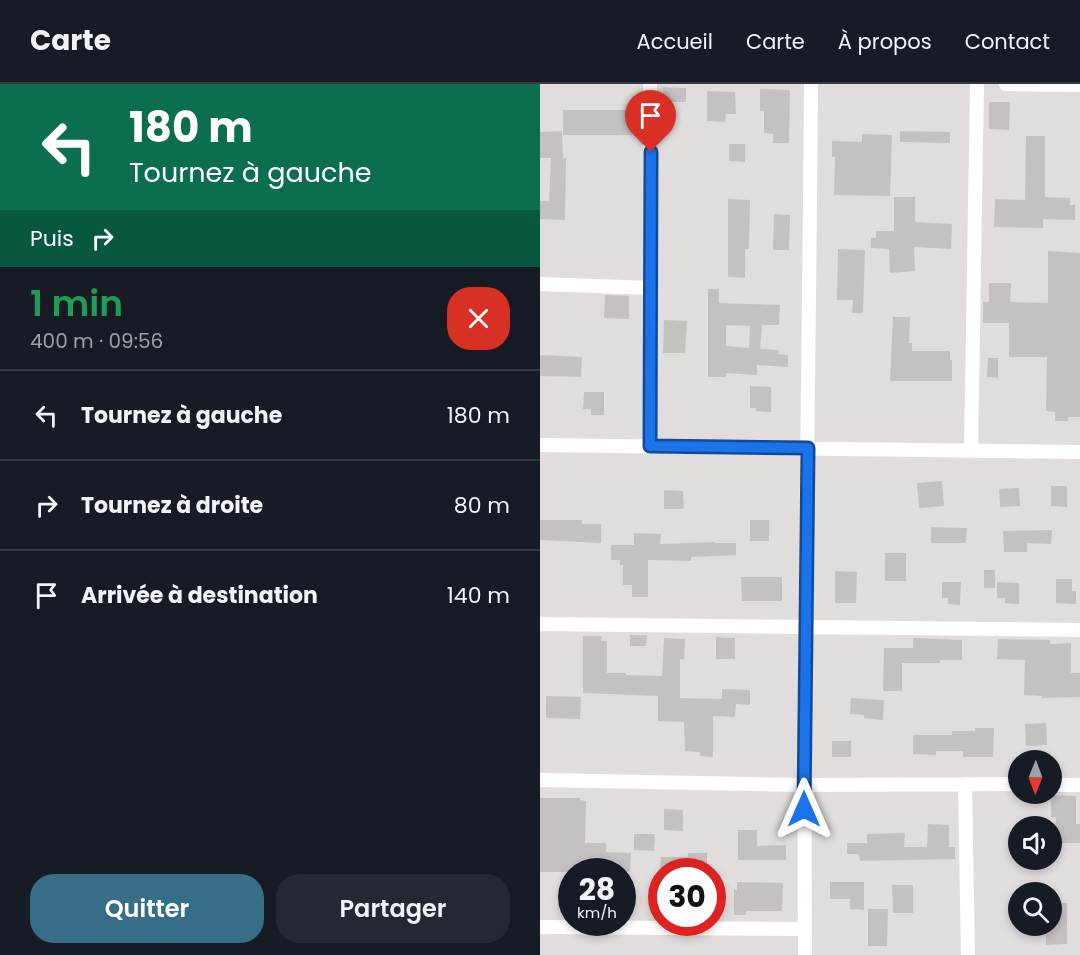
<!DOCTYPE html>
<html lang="fr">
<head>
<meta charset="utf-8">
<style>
  :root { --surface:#171b24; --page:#242831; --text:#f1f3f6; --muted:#9ea1a6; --line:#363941; --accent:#366e88 }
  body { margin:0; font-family:Poppins,sans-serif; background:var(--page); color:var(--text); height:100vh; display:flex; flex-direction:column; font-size:22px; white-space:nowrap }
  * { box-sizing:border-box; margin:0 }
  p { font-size:20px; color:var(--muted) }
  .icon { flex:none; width:33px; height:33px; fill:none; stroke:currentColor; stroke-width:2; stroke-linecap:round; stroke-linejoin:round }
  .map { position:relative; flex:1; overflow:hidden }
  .side { display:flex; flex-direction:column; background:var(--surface); width:540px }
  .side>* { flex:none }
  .guide { background:#0b6e4f; color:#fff; overflow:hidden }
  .needle { width:39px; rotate:181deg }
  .fabs { position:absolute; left:468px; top:666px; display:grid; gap:12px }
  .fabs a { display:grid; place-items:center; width:54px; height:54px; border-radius:50%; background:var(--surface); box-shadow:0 3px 9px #0003; font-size:30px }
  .speed { position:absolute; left:18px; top:774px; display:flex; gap:12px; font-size:30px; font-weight:700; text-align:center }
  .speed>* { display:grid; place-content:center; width:78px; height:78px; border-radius:50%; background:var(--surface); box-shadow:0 3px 9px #0003; line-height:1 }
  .speed small { font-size:15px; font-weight:400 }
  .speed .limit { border:9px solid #d22; background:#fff; color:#111 }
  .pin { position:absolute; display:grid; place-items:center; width:51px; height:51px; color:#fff; margin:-62px -26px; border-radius:50% 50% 50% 0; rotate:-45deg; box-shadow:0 0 6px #0007 }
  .pin .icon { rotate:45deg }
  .me { position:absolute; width:66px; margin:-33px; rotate:0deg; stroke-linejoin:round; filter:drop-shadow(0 0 4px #0008) }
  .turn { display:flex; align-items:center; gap:21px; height:126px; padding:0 30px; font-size:27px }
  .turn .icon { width:78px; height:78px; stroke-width:2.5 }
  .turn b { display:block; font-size:42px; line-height:51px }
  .then { display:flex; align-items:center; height:57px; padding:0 30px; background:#0003; gap:12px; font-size:22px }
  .round { display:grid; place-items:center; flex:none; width:63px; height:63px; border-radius:24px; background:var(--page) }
  .summary { display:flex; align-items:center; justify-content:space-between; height:102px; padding:0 30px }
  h1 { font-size:36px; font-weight:600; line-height:45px; color:#1e9e55 }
  .button { display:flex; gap:12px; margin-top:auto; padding:12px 30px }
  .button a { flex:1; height:69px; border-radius:24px; background:var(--accent); color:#fff; font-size:24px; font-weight:600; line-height:69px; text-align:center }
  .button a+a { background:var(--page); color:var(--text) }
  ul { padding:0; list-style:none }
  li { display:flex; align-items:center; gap:18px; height:90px; padding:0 30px; border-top:2px solid var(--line) }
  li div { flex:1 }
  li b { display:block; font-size:22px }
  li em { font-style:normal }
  header { display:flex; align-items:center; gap:36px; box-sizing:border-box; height:84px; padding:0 30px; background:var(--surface); border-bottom:2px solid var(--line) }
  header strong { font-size:28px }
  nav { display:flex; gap:33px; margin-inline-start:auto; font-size:21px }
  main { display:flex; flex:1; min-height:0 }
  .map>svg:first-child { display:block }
</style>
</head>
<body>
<header>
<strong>Carte</strong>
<nav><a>Accueil</a><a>Carte</a><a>À propos</a><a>Contact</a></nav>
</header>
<main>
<section class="side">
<div class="guide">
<div class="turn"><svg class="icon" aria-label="left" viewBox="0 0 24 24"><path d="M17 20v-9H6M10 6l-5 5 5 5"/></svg><div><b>180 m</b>Tournez à gauche</div></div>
<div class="then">Puis<svg class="icon" aria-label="right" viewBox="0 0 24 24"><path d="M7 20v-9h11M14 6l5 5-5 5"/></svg></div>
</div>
<div class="summary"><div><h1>1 min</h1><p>400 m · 09:56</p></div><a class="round" style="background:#d93025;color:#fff"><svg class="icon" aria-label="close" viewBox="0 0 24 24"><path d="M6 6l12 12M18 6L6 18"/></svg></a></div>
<ul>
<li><svg class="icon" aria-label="left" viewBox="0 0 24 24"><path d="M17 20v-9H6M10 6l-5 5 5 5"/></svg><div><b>Tournez à gauche</b></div><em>180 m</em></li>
<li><svg class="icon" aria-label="right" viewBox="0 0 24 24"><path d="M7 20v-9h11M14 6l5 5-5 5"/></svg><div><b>Tournez à droite</b></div><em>80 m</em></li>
<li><svg class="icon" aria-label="arrive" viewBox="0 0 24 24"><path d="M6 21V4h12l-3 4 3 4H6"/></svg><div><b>Arrivée à destination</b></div><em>140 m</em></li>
</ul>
<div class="button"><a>Quitter</a><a>Partager</a></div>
</section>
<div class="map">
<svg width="540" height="871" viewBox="0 0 540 871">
  <rect width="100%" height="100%" fill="#e2dddd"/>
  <path fill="#c6c1c1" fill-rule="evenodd" d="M 123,3 L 146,4 L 146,18 L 123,18 Z
    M 220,5 L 250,6 L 249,59 L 233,59 L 233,50 L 224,49 L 224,27 L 220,27 Z
    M 167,7 L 195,8 L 196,30 L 186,30 L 185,38 L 167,37 Z
    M 449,18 L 470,18 L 469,46 L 449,45 Z
    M 23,26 L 92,26 L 92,51 L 23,51 Z
    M 22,47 L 23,74 L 26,74 L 25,136 L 0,135 L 0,117 L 9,117 L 11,74 L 0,74 L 0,48 Z
    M 360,47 L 410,48 L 410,59 L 360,58 Z
    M 322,50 L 352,51 L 350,112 L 294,111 L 295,73 L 292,73 L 292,57 L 322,58 Z
    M 486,52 L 505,52 L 505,113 L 530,114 L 530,121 L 535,121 L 535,136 L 503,135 L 503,144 L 454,143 L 455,115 L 485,116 Z
    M 189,60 L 205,60 L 205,78 L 189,77 Z
    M 354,113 L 375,113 L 375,138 L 412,140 L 411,165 L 374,163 L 375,187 L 350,189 L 349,165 L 331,164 L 331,154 L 336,154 L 336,147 L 354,147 Z
    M 188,115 L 210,116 L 209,165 L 205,165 L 205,194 L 188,193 Z
    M 234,130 L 250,131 L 249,166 L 233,166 Z
    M 298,165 L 325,166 L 323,229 L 312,229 L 313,216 L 297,216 Z
    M 508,167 L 540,169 L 540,333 L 528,333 L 528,337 L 515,337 L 515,328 L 506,327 L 507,273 L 469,273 L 469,239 L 443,239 L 443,218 L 449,218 L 449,199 L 471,199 L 470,218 L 508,219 Z
    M 168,205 L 179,205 L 179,219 L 240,221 L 239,241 L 222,241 L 220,265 L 239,266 L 238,270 L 248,271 L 248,283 L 217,281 L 217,291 L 186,289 L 186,293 L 168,293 ZM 186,241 L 210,242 L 209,264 L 186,262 Z
    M 65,211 L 89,212 L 89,235 L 64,234 Z
    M 353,233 L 370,233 L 369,259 L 372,259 L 372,267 L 410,267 L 410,276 L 412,276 L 412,297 L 350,297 Z
    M 124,236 L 147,237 L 145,269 L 123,269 Z
    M 0,271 L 42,273 L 41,293 L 0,292 Z
    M 448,274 L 458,274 L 458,294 L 447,293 Z
    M 210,302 L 231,303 L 231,328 L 216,327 L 216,324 L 210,324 Z
    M 44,308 L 64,308 L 64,331 L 51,331 L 51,325 L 43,325 Z
    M 402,397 L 404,422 L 379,424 L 377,399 Z
    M 511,402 L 527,402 L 527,423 L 511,422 Z
    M 479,404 L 480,422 L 460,423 L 459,405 Z
    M 124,406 L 143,407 L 144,425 L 124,425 Z
    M 0,436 L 42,436 L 42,440 L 61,440 L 61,459 L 0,456 Z
    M 210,436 L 229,436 L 229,457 L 210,457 Z
    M 391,443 L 427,444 L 426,459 L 391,459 Z
    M 512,446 L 511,460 L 487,459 L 487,468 L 464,468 L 463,447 Z
    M 94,449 L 121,450 L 120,460 L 175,458 L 175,459 L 196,459 L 196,471 L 151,473 L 151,477 L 108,476 L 108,513 L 92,513 L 92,501 L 83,501 L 83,481 L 80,481 L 80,476 L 71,476 L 71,461 L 94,461 Z
    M 345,469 L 366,469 L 366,497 L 345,497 Z
    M 444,486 L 455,486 L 455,504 L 444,504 Z
    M 295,487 L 317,488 L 316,519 L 295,519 Z
    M 201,493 L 242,493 L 242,517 L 202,517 Z
    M 516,495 L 532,495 L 532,507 L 536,507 L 536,520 L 516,519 Z
    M 402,498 L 421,498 L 420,521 L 408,520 L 408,514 L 402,514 Z
    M 457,498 L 479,499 L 479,520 L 465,519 L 465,514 L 457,514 Z
    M 90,551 L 107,551 L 106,562 L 90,562 Z
    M 43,552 L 62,552 L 61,557 L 67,557 L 67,589 L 86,589 L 86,591 L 122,592 L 124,554 L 145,555 L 144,576 L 140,575 L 140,614 L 182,615 L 182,605 L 210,606 L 210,621 L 196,620 L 195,633 L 173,632 L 173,673 L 160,672 L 160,668 L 145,667 L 144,638 L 118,637 L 118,612 L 43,609 Z
    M 176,553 L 195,554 L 195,575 L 176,575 Z
    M 373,554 L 422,556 L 422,576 L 400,576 L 400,579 L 362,579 L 362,607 L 343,607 L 344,564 L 373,564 Z
    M 458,555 L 510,556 L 510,560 L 531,559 L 531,589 L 540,589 L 540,613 L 502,614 L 502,612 L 484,611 L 485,576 L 457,575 Z
    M 6,612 L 41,613 L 40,635 L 6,634 Z
    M 311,614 L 344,616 L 343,636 L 324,634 L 324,631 L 310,630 Z
    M 506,639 L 507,661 L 486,662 L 485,640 Z
    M 435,644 L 454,644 L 453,673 L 423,673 L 423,667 L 396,667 L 396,671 L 373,670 L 373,651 L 412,651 L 412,647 L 435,647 Z
    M 292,657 L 311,657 L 311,673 L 292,673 Z
    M 511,711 L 536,712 L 536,740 L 540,740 L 540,759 L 515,759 L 516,733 L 511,733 Z
    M 0,714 L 40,714 L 40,716 L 46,717 L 45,759 L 66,759 L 66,768 L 91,769 L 90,788 L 0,788 Z
    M 124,725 L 143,726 L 143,747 L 124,746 Z
    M 388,740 L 409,741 L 409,763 L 415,763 L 415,775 L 320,777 L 319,770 L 307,770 L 307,759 L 327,759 L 327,750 L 365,749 L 364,763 L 387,763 Z
    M 198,746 L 217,746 L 217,762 L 246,761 L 246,776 L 198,776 Z
    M 94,750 L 115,750 L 114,767 L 94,766 Z
    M 148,769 L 167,769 L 167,788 L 120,788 L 121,773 L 148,773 Z
    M 197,798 L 243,799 L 242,827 L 206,827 L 206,831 L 194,831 L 194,805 L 197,806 Z
    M 290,798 L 324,798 L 324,826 L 310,825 L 310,815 L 290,815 Z
    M 352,801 L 373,801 L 373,829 L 353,829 Z
    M 512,819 L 527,819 L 527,860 L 506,861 L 506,842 L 512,842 Z
    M 328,825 L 348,825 L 347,862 L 328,862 Z"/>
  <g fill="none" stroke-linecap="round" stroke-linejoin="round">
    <path stroke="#fff" stroke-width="14" d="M 466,0 L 540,1
      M 0,200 L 111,204
      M 0,361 L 540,368
      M 110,362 L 110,0
      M 431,367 L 437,0
      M 0,540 L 540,546
      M 0,696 L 264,701 L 478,700
      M 425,700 L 428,871
      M 512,701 L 540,701
      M 0,843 L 264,845
      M 265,871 C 263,581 269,290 271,0"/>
  </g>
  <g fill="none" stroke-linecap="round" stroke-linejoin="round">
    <defs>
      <path id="route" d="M 111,68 L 110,362 L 268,364 L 264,725"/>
    </defs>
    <use href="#route" stroke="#114b97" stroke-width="15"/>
    <use href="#route" stroke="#1a73e8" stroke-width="10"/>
  </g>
</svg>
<div class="fabs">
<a><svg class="needle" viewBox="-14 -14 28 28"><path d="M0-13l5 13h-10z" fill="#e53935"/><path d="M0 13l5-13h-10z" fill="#9ea1a6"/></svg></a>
<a><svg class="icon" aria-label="sound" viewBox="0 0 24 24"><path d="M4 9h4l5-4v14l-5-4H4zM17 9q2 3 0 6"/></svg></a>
<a><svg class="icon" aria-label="search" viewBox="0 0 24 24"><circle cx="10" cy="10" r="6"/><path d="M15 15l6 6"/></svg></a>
</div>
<div class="speed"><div>28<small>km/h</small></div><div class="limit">30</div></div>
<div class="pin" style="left:111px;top:68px;background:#d93025"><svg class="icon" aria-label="arrive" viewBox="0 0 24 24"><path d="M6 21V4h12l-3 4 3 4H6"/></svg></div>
<svg class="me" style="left:264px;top:725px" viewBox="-20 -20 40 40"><path d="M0-17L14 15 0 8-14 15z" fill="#1a73e8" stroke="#fff" stroke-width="4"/></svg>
</div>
</main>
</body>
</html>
